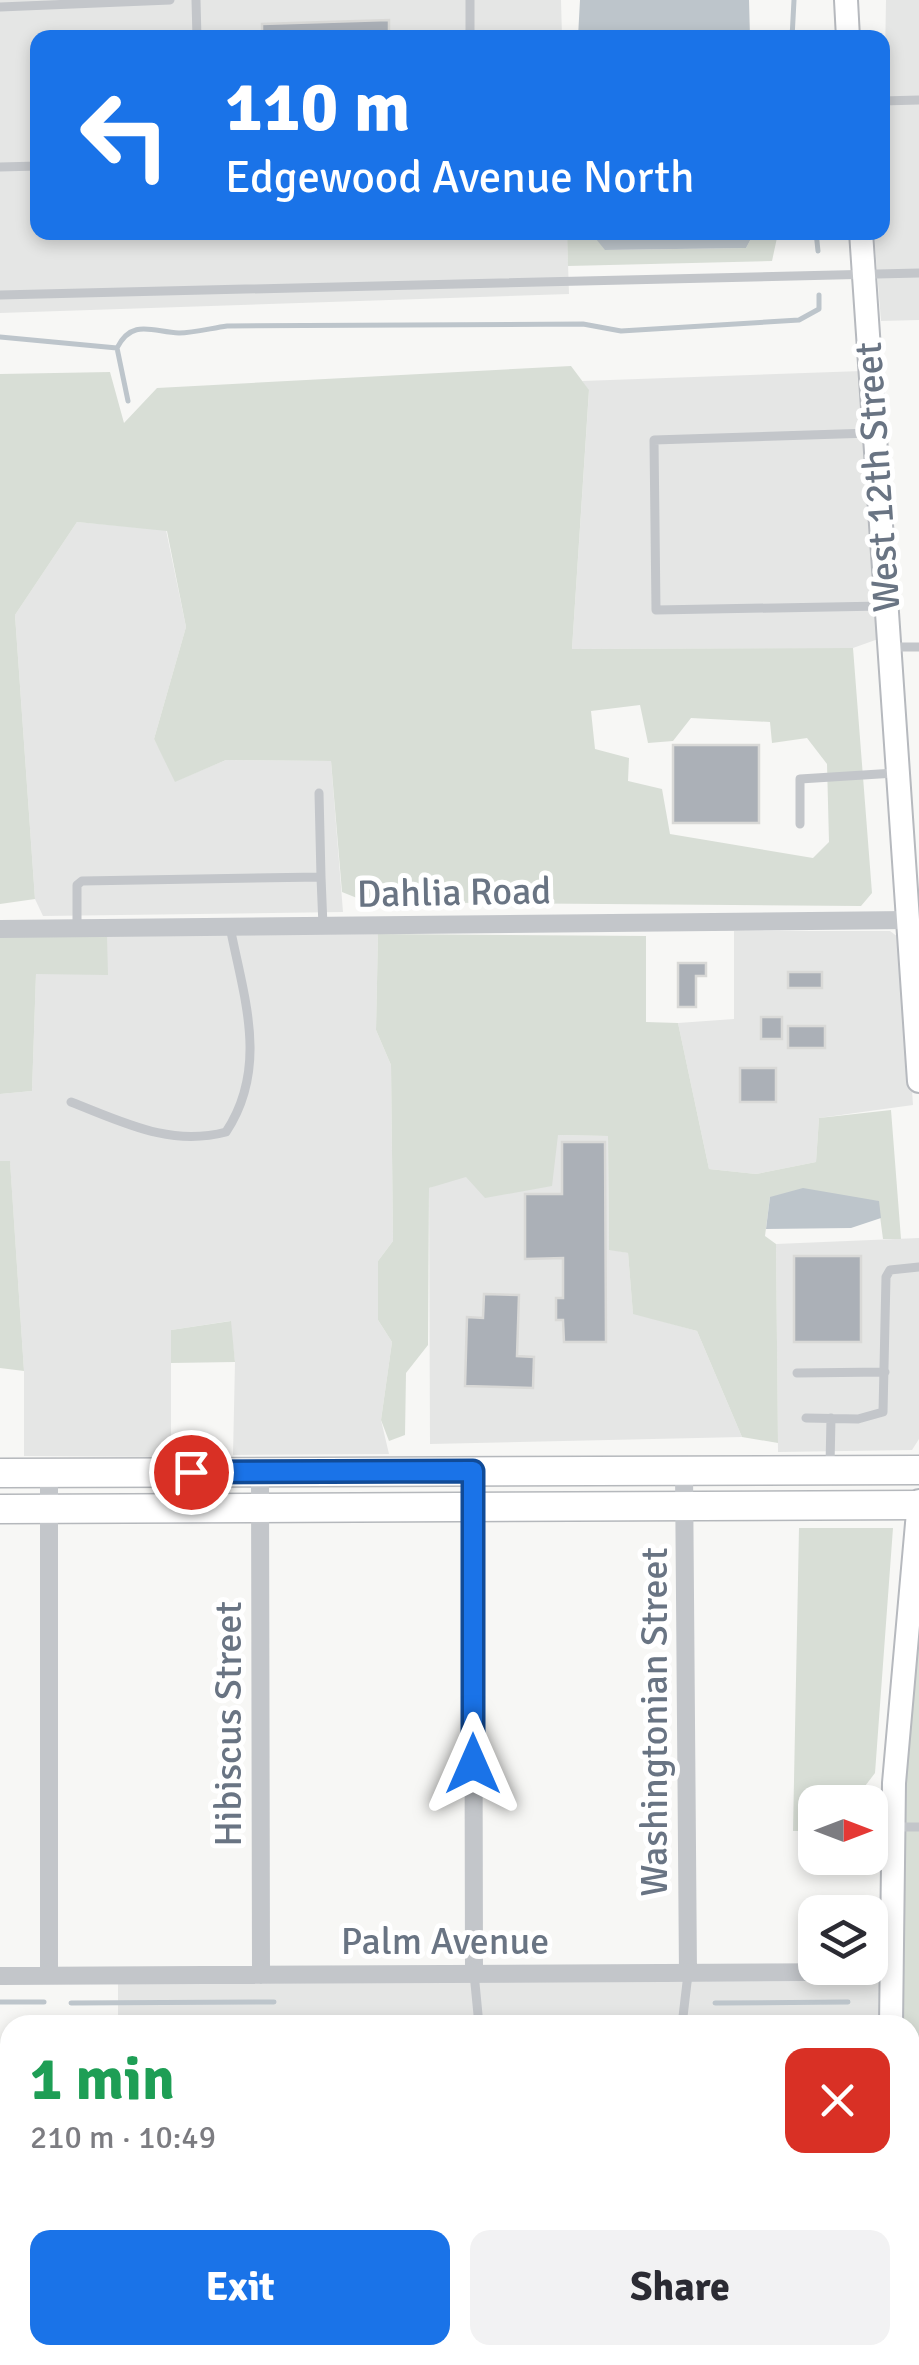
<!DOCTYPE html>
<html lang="en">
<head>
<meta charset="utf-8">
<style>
  :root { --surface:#fff; --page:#f2f2f3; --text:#2b2b33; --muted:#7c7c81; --accent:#1a73e8 }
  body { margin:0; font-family:Signika,sans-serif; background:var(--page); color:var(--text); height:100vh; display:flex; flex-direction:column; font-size:38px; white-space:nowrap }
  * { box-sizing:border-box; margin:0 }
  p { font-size:32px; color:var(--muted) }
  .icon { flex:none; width:55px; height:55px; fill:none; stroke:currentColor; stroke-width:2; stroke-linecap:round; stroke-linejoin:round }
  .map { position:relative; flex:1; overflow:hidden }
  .panel { position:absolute; left:0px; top:2015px; width:920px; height:350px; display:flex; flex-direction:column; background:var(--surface); border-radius:30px 30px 0 0; box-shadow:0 5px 15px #0003 }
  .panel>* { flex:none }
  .hud { position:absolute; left:30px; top:30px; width:860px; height:210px; border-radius:20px; box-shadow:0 5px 15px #0003; background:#1a73e8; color:#fff; overflow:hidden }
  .needle { width:65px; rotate:90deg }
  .tools { position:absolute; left:798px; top:1785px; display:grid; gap:20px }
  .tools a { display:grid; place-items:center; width:90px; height:90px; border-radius:20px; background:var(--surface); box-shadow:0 5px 15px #0003; font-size:50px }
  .pin { position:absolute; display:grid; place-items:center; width:85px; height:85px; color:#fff; margin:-42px; border:5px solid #fff; border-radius:50%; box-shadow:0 2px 10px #0007 }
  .me { position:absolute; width:110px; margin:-55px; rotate:0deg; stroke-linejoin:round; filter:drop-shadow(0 0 8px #0008) }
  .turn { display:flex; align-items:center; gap:35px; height:210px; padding:0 30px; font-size:45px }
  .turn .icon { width:130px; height:130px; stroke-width:2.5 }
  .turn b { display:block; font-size:70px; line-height:85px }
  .round { display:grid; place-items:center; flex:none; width:105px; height:105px; border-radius:20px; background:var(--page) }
  .overview { display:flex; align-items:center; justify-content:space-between; height:170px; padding:0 30px }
  h1 { font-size:60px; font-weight:700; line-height:75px; color:#1e9e55 }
  .cta { display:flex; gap:20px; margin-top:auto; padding:20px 30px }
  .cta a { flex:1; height:115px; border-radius:20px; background:var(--accent); color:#fff; font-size:40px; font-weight:700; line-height:115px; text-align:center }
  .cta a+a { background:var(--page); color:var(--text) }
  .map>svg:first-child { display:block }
</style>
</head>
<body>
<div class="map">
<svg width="919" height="2365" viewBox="0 0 919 2365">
  <rect width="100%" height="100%" fill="#f7f7f5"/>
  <path fill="#e5e6e5" d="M 0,0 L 561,0 L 562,37 L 38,38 L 38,232 L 567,233 L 569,294 L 0,313 Z
    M 886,0 L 919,0 L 919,320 L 881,321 L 874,233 L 882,232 Z
    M 862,371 L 881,638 L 853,648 L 572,649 L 589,391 L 582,381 Z
    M 77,522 L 166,530 L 186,627 L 154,739 L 176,781 L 226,760 L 331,761 L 343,912 L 43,916 L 35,899 L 15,615 Z
    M 734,931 L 890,931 L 902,940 L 913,1105 L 819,1118 L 816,1162 L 756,1174 L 709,1169 L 678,1023 L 734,1019 Z
    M 378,934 L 376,1030 L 391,1065 L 393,1241 L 378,1261 L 378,1320 L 392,1342 L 381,1420 L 389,1454 L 233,1455 L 235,1362 L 230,1321 L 171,1330 L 171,1457 L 24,1456 L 24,1371 L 10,1162 L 0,1161 L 0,1094 L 32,1091 L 36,973 L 107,936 Z
    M 558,1135 L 608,1136 L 609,1249 L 628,1253 L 633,1313 L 697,1331 L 742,1437 L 430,1444 L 429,1188 Z
    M 919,1238 L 919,1439 L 912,1450 L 778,1452 L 776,1244 Z
    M 118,1982 L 883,1982 L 883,2025 L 118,2025 Z
    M 136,2355 L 882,2355 L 882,2365 L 138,2365 Z"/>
  <path fill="#d8ded6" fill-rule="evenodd" d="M 567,233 L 591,233 L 606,250 L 746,248 L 754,233 L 778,233 L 772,261 L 568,266 Z
    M 571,366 L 589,390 L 572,649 L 853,648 L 872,893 L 861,906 L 367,902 L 342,892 L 331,761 L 226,760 L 175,782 L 154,739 L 186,627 L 167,531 L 77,522 L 15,615 L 35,899 L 0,904 L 0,374 L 110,372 L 124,423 L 157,388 ZM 640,705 L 648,743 L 673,741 L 691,718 L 770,722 L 772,743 L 807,738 L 827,764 L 829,842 L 813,858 L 670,834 L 662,789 L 628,781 L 629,758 L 595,749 L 591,711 Z
    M 378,934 L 646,936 L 646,1022 L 678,1023 L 709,1169 L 756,1174 L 816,1162 L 819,1118 L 891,1110 L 901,1239 L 883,1239 L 878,1201 L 770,1197 L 765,1236 L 776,1244 L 778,1443 L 742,1437 L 697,1331 L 633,1314 L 628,1253 L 609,1250 L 608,1136 L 558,1135 L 552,1186 L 485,1198 L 466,1177 L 429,1188 L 428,1345 L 406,1373 L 405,1435 L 389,1441 L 381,1420 L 392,1342 L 378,1320 L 378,1261 L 393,1241 L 391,1065 L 376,1030 Z
    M 107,936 L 108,975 L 36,974 L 32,1091 L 0,1094 L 0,937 Z
    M 0,1161 L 10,1161 L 24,1371 L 0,1368 Z
    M 231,1321 L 235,1362 L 171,1363 L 171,1330 Z
    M 799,1528 L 893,1528 L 875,1773 L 862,1790 L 862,1802 L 815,1802 L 815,1831 L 793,1831 Z
    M 919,1589 L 919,2365 L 902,2365 L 902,2355 L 910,2355 L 910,2025 L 902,2025 L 902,1824 Z"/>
  <path fill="#bdc5cb" d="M 580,0 L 749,0 L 750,37 L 578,37 Z
    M 591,233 L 591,232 L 754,233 L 746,248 L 605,250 Z
    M 803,1188 L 879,1201 L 881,1218 L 851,1228 L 766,1229 L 770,1197 Z"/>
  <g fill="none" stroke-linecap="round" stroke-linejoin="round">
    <path stroke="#bdc5cb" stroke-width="5" d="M 792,38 L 794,0
      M 816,232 L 818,251
      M 0,337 L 117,348 C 132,318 153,332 179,333 C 194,333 212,328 227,326 L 583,324 L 621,331 L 799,320 L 819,309 L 819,295
      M 117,348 L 128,401
      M 0,2002 L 44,2002
      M 71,2003 L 274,2002
      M 715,2003 L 848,2002"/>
  </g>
  <path fill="#abb0b7" stroke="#d9d9d7" stroke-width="2.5" d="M 389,20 L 389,38 L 262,38 L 262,24 Z
    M 673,745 L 759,745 L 759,823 L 673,823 Z
    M 678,963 L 706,963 L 706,976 L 696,976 L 696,1007 L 678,1007 Z
    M 788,972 L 822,972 L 822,988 L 788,988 Z
    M 761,1017 L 782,1017 L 782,1039 L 761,1039 Z
    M 788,1026 L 825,1026 L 825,1048 L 788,1048 Z
    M 740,1068 L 776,1068 L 776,1102 L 740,1102 Z
    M 562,1142 L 605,1142 L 606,1342 L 564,1342 L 563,1320 L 556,1320 L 556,1298 L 563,1298 L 563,1258 L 525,1259 L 525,1194 L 562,1194 Z
    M 794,1256 L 861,1256 L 861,1342 L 794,1342 Z
    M 484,1294 L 519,1295 L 517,1356 L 534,1357 L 533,1388 L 465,1386 L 467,1317 L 483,1318 Z
    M 459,2355 L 489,2355 L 491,2363 L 461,2365 Z
    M 640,2355 L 731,2355 L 707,2361 L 708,2365 L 642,2365 Z"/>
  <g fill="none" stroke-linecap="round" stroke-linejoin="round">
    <defs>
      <path id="secondary" d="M 846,0 L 848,38
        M 861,232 L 919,1081
        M 891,2025 L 894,1783 L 919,1501
        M 892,2355 L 892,2365"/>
      <path id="primary" d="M 0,1473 L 919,1470
        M 0,1509 L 919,1505"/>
    </defs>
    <use href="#secondary" stroke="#b6b9be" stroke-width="26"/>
    <use href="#primary" stroke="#b5b8bc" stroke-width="31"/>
    <path stroke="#c3c6ca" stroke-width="9" d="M 196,0 L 197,38
      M 470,0 L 470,38
      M 0,7 L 170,0
      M 882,101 L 919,100
      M 0,167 L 38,166
      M 0,295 L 919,273
      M 871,433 L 654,440 L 656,610 L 883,606
      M 891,647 L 919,647
      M 319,793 L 321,877
      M 800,824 L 800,779 L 895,773
      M 77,928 L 77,885 L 82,881 L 321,877 L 323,926
      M 71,1102 C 123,1122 170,1147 226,1132 C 269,1067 244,998 230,927
      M 797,1373 L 885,1372
      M 806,1418 L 858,1419 L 883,1412 L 886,1277 L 890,1270 L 919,1267
      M 830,1465 L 831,1418
      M 897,1827 L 919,1827
      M 474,1973 L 479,2025
      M 682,2025 L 688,1974
      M 587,2355 L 589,2365"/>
    <path stroke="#c3c6ca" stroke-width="18" d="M 0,929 L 908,920
      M 684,1470 L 688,1974
      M 473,1471 L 474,1973
      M 260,1472 L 261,1975
      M 49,1473 L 49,1976
      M 0,1976 L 891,1972"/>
    <use href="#secondary" stroke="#fff" stroke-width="22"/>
    <use href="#primary" stroke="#fff" stroke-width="28"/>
  </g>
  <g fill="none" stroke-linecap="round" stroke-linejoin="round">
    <defs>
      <path id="route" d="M 191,1472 L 473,1471 L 473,1764"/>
    </defs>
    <use href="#route" stroke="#114b97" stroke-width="25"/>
    <use href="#route" stroke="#1a73e8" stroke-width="18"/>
  </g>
  <g text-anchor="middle" stroke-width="10" stroke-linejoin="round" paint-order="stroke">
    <g font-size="38" fill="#697483" stroke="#fff">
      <text transform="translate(877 477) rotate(-94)" y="13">West 12th Street</text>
      <text transform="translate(454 892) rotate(-1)" y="13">Dahlia Road</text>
      <text transform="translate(654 1722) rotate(-90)" y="13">Washingtonian Street</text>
      <text transform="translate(228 1724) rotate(-90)" y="13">Hibiscus Street</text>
      <text x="445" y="1954">Palm Avenue</text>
    </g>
  </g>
</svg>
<div class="tools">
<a><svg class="needle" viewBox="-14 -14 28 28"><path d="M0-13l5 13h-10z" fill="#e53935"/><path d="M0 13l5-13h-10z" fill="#7c7c81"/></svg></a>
<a><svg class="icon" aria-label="layers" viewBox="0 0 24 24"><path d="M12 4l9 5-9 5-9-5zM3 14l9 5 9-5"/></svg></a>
</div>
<div class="pin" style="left:191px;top:1472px;background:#d93025"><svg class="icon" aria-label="arrive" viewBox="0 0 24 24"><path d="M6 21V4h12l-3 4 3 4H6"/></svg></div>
<svg class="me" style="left:473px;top:1764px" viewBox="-20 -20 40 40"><path d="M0-17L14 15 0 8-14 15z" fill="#1a73e8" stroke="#fff" stroke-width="4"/></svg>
<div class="hud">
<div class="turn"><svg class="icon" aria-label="left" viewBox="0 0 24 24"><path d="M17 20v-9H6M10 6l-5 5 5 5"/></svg><div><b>110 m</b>Edgewood Avenue North</div></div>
</div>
<section class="panel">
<div class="overview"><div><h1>1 min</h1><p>210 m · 10:49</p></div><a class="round" style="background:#d93025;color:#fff"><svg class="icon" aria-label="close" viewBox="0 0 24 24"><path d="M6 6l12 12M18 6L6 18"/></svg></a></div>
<div class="cta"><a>Exit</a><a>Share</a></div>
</section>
</div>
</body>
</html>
